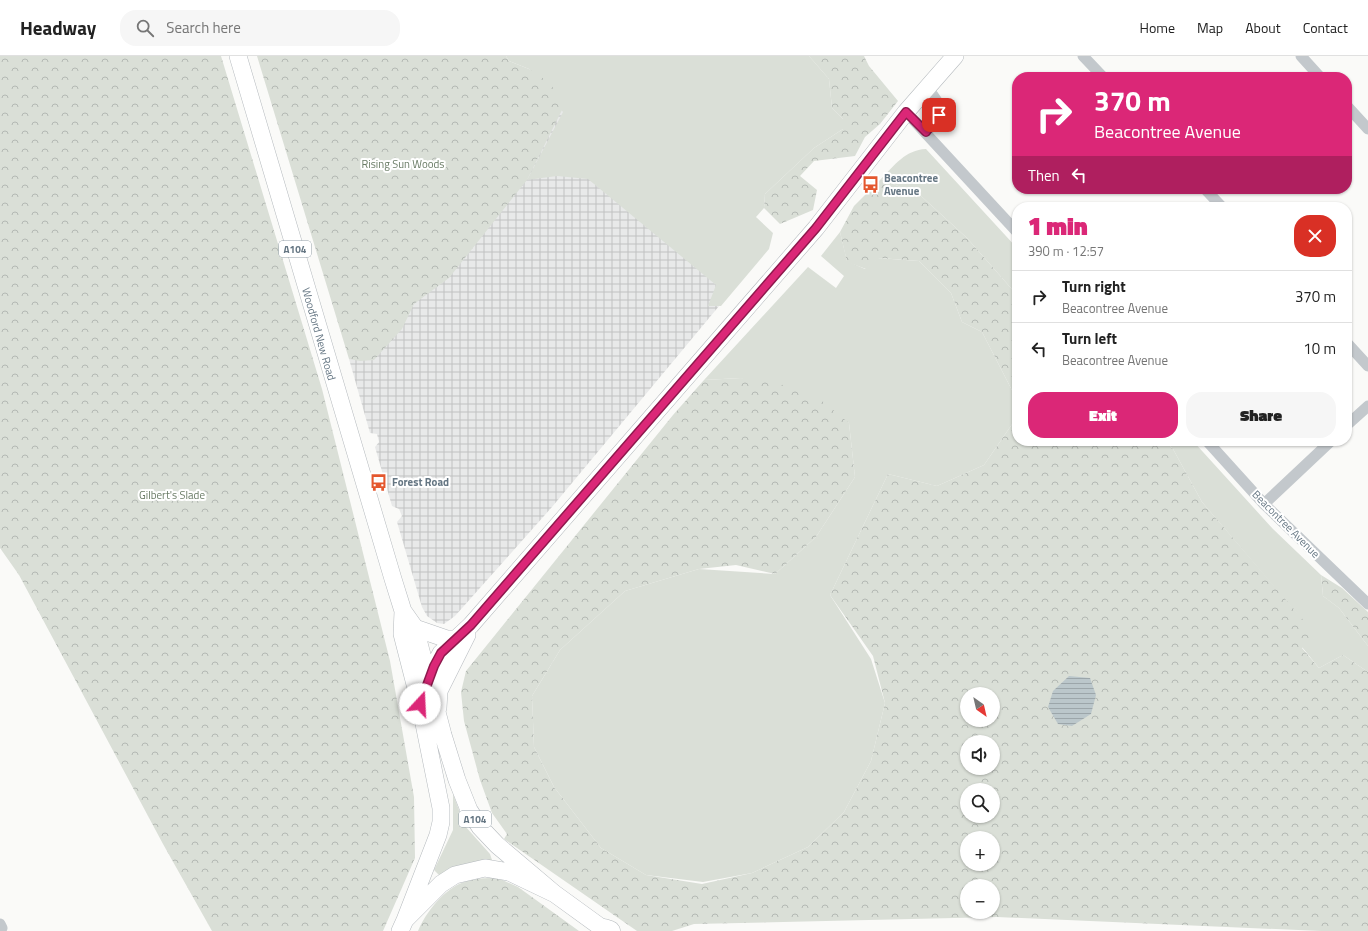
<!DOCTYPE html>
<html lang="en">
<head>
<meta charset="utf-8">
<style>
  :root { --surface:#fff; --page:#f6f6f6; --text:#222; --muted:#767676; --line:#e0e0e0; --accent:#db2777 }
  body { margin:0; font-family:"Titillium Web",sans-serif; background:var(--page); color:var(--text); height:100vh; display:flex; flex-direction:column; font-size:15px; white-space:nowrap }
  * { box-sizing:border-box; margin:0 }
  p { font-size:13px; color:var(--muted) }
  .icon { flex:none; width:22px; height:22px; fill:none; stroke:currentColor; stroke-width:2; stroke-linecap:round; stroke-linejoin:round }
  .map { position:relative; flex:1; overflow:hidden }
  .details { position:absolute; left:1012px; top:146px; width:340px; height:244px; display:flex; flex-direction:column; background:var(--surface); border-radius:16px; box-shadow:0 1px 3px #0004 }
  .details>* { flex:none }
  .guide { position:absolute; left:1012px; top:16px; width:340px; height:122px; border-radius:16px; box-shadow:0 1px 3px #0004; background:#db2777; color:#fff; overflow:hidden }
  .needle { width:26px; rotate:146deg }
  .tools { position:absolute; left:960px; top:631px; display:grid; gap:8px }
  .tools a { display:grid; place-items:center; width:40px; height:40px; border-radius:50%; background:var(--surface); box-shadow:0 1px 3px #0004; font-size:20px }
  .pin { position:absolute; display:grid; place-items:center; width:34px; height:34px; color:#fff; margin:-17px; border-radius:8px; box-shadow:0 2px 6px #0006 }
  .me { position:absolute; width:44px; margin:-22px; rotate:20deg; stroke-linejoin:round; filter:drop-shadow(0 0 3px #0008) }
  .turn { display:flex; align-items:center; gap:14px; height:84px; padding:0 16px; font-size:18px }
  .turn .icon { width:52px; height:52px; stroke-width:2.5 }
  .turn b { display:block; font-size:28px; line-height:34px }
  .then { display:flex; align-items:center; height:38px; padding:0 16px; background:#0003; gap:8px; font-size:15px }
  .round { display:grid; place-items:center; flex:none; width:42px; height:42px; border-radius:16px; background:var(--page) }
  .summary { display:flex; align-items:center; justify-content:space-between; height:68px; padding:0 16px }
  h1 { font-size:24px; font-weight:800; line-height:30px; color:var(--accent) }
  .button { display:flex; gap:8px; margin-top:auto; padding:8px 16px }
  .button a { flex:1; height:46px; border-radius:16px; background:var(--accent); color:#fff; font-size:16px; font-weight:800; line-height:46px; text-align:center }
  .button a+a { background:var(--page); color:var(--text) }
  ul { padding:0; list-style:none }
  li { display:flex; align-items:center; gap:12px; height:52px; padding:0 16px; border-top:1px solid var(--line) }
  li div { flex:1 }
  li b { display:block; font-size:15px }
  li em { font-style:normal }
  header { display:flex; align-items:center; gap:24px; box-sizing:border-box; height:56px; padding:0 20px; background:var(--surface); border-bottom:1px solid var(--line) }
  header strong { font-size:19px }
  nav { display:flex; gap:22px; margin-inline-start:auto; font-size:14px }
  .search { width:280px; height:36px; background:var(--page); display:flex; align-items:center; gap:10px; box-sizing:border-box; padding:0 14px; border-radius:16px; color:var(--muted); font-size:15px }
  .map>svg:first-child { display:block }
</style>
</head>
<body>
<header>
<strong>Headway</strong>
<div class="search"><svg class="icon" aria-label="search" viewBox="0 0 24 24"><circle cx="10" cy="10" r="6"/><path d="M15 15l6 6"/></svg>Search here</div>
<nav><a>Home</a><a>Map</a><a>About</a><a>Contact</a></nav>
</header>
<div class="map">
<svg width="1368" height="875" viewBox="0 0 1368 875">
  <defs>
    <pattern id="industrial-grid" width="8" height="8" patternUnits="userSpaceOnUse"><rect width="8" height="8" fill="#e8e9e9"/><path d="M0 4h8M4 0v8" fill="none" stroke="#c0c1c2"/></pattern>
    <pattern id="forest-crowns" width="20" height="18" patternUnits="userSpaceOnUse"><rect width="20" height="18" fill="#dadfd7"/><path d="M2 6a3 3 0 1 1 6 0M12 15a3 3 0 1 1 6 0" fill="none" stroke="#b4b9b4"/></pattern>
    <pattern id="water-rules" width="6" height="5" patternUnits="userSpaceOnUse"><rect width="6" height="5" fill="#bbc7cb"/><path d="M0 2.5h6" fill="none" stroke="#9ca6aa"/></pattern>
  </defs>
  <rect width="100%" height="100%" fill="#fafaf8"/>
  <path fill="url(#industrial-grid)" d="M 565,48 L 754,208 L 552,451 L 455,560 L 444,568 L 437,567 L 427,560 L 422,551 L 397,466 L 402,460 L 399,453 L 392,450 L 375,391 L 379,386 L 377,378 L 370,377 L 349,303 Z"/>
  <path fill="#dadfd7" d="M 506,0 L 809,0 L 829,23 L 832,52 L 843,63 L 843,73 L 814,92 L 765,138 L 764,152 L 756,161 L 773,177 L 769,193 L 721,250 L 708,250 L 716,229 L 588,123 L 557,120 L 527,124 L 563,56 L 529,13 L 509,5 Z
    M 926,93 L 1017,192 L 1017,239 L 967,182 L 920,139 L 881,123 C 895,109 905,94 926,93 Z
    M 840,176 L 847,205 L 865,213 L 878,202 L 919,205 L 951,237 L 962,266 L 982,276 L 1017,344 L 1017,361 L 984,409 L 937,430 L 888,418 L 830,539 L 871,603 L 885,647 L 871,705 L 844,756 L 808,791 L 752,817 L 703,826 L 646,819 L 601,792 L 554,731 L 534,691 L 532,640 L 560,594 L 625,535 L 699,513 L 775,518 L 816,481 L 855,421 L 849,367 L 741,322 L 704,324 L 808,211 L 836,232 L 844,220 L 821,200 Z
    M 1165,385 L 1193,385 L 1273,473 L 1321,519 L 1323,540 L 1339,552 L 1368,590 L 1368,616 L 1343,599 L 1319,612 L 1302,591 L 1316,580 L 1202,446 L 1173,393 Z
    M 453,738 L 465,770 L 490,798 L 492,804 L 453,812 L 439,819 L 434,814 L 453,774 Z"/>
  <path fill="url(#forest-crowns)" fill-rule="evenodd" d="M 0,0 L 221,0 L 322,333 L 390,605 L 414,741 L 415,802 L 383,875 L 212,875 L 163,788 L 19,519 L 0,492 Z
    M 257,0 L 506,0 L 509,5 L 529,13 L 550,27 L 564,50 L 527,124 L 449,222 L 414,248 L 402,273 L 374,304 L 360,305 L 349,303 Z
    M 809,0 L 864,0 L 869,10 L 898,45 L 880,68 L 865,81 L 855,100 L 814,105 L 800,120 L 817,134 L 813,154 L 780,168 L 764,152 L 765,138 L 814,92 L 843,73 L 843,63 L 832,52 L 829,23 Z
    M 881,123 L 920,139 L 967,182 L 1017,239 L 1017,344 L 982,276 L 962,266 L 951,237 L 919,205 L 879,202 L 866,213 L 847,206 L 840,176 L 854,150 Z
    M 741,322 L 775,326 L 821,344 L 849,367 L 855,421 L 816,481 L 775,518 L 736,509 L 699,513 L 625,535 L 560,594 L 532,640 L 534,691 L 554,731 L 601,792 L 646,819 L 702,828 L 752,817 L 808,791 L 844,756 L 871,705 L 885,647 L 873,600 L 830,539 L 888,418 L 937,430 L 984,409 L 1017,361 L 1017,385 L 1165,385 L 1173,393 L 1202,446 L 1317,580 L 1302,592 L 1319,612 L 1343,599 L 1368,616 L 1368,875 L 1321,875 L 997,861 L 694,868 L 672,875 L 637,875 L 504,783 L 507,778 L 492,757 L 480,724 L 464,665 L 461,636 L 466,615 L 673,359 L 704,324 ZM 967,638 L 993,638 L 993,664 L 967,664 ZM 967,686 L 993,686 L 993,712 L 967,712 ZM 967,734 L 993,734 L 993,760 L 967,760 ZM 967,782 L 993,782 L 993,808 L 967,808 ZM 967,830 L 993,830 L 993,856 L 967,856 Z
    M 1321,519 L 1342,532 L 1368,556 L 1368,590 L 1339,552 L 1323,540 Z
    M 498,822 L 518,831 L 579,875 L 418,875 C 426,856 444,833 464,826 C 475,822 487,822 498,822 Z"/>
  <path fill="url(#water-rules)" d="M 1069,620 L 1090,622 L 1096,639 L 1091,658 L 1072,670 L 1058,668 L 1048,651 L 1053,635 Z"/>
  <g fill="none" stroke-linecap="round" stroke-linejoin="round">
    <defs>
      <path id="primary" d="M 238,0 L 393,523 L 403,555 L 415,572 L 443,679 L 457,724 L 469,754 L 480,771 L 497,789 L 555,838
        M 403,555 L 402,578 L 420,648 L 441,752 L 441,766 L 438,779 L 405,864
        M 415,572 L 447,583 L 455,583
        M 420,648 L 434,610 L 441,597 L 471,569 L 816,172 L 906,56 L 955,0
        M 438,652 L 439,635 L 467,579
        M 400,875 L 405,864 L 441,828 L 455,819 L 485,812 L 509,816 L 555,838 L 606,875"/>
      <path id="highway" d="M 604,873 L 610,875"/>
    </defs>
    <use href="#primary" stroke="#b5babe" stroke-width="18"/>
    <use href="#highway" stroke="#b4b9bd" stroke-width="21"/>
    <path stroke="#c3c8cc" stroke-width="11" d="M 1083,0 L 1103,21
      M 1301,0 L 1320,21
      M 1347,50 L 1368,73
      M 906,56 L 1017,176
      M 926,76 C 943,59 945,50 927,33
      M 1205,133 L 1222,151
      M 1347,287 L 1368,310
      M 1347,369 L 1368,350
      M 1207,385 L 1264,448 L 1368,548
      M 1264,448 L 1331,385
      M 0,868 L 2,872 L 0,872"/>
    <use href="#primary" stroke="#fff" stroke-width="17"/>
    <use href="#highway" stroke="#fff" stroke-width="20"/>
  </g>
  <g fill="none" stroke-linecap="round" stroke-linejoin="round">
    <defs>
      <path id="route" d="M 420,648 L 434,610 L 441,597 L 471,569 L 816,172 L 906,56 L 926,76 L 939,59"/>
    </defs>
    <use href="#route" stroke="#8e194d" stroke-width="10"/>
    <use href="#route" stroke="#db2777" stroke-width="7"/>
  </g>
  <defs>
    <symbol id="bus-bare" viewBox="-9 -9 18 18"><path d="M-5-6H5V4H4V6H2V4H-2V6H-4V4H-5ZM-3.5-4V0h7V-4ZM-3.5 1.2v1.5H-2V1.2ZM2 1.2v1.5H3.5V1.2Z" fill="#e4572e" stroke="#fff" stroke-width="2.5" paint-order="stroke"/></symbol>
  </defs>
  <g fill-rule="evenodd">
    <use href="#bus-bare" x="858" y="116" width="25" height="25"/>
    <use href="#bus-bare" x="366" y="414" width="25" height="25"/>
  </g>
  <g text-anchor="middle" stroke-width="4" stroke-linejoin="round" paint-order="stroke">
    <g fill="#fff" stroke="#939fa8" stroke-width="1">
      <rect x="279" y="185" width="32" height="16" rx="3"/>
      <rect x="459" y="755" width="32" height="16" rx="3"/>
    </g>
    <g font-size="10" font-weight="bold" fill="#657683">
      <text x="295" y="197">A104</text>
      <text x="475" y="767">A104</text>
    </g>
    <g font-size="11" fill="#687a64" stroke="#fff">
      <text x="403" y="112">Rising Sun Woods</text>
      <text x="172" y="443">Gilbert's Slade</text>
    </g>
    <g font-size="11" font-weight="bold" fill="#657683" stroke="#fff" text-anchor="start">
      <text x="884" y="126">Beacontree<tspan x="884" dy="13">Avenue</tspan></text>
      <text x="392" y="430">Forest Road</text>
    </g>
    <g font-size="11" fill="#657683" stroke="#fff">
      <text transform="translate(319 278) rotate(74)" y="4">Woodford New Road</text>
      <text transform="translate(1286 468) rotate(45)" y="4">Beacontree Avenue</text>
    </g>
  </g>
</svg>
<div class="tools">
<a><svg class="needle" viewBox="-14 -14 28 28"><path d="M0-13l5 13h-10z" fill="#e53935"/><path d="M0 13l5-13h-10z" fill="#767676"/></svg></a>
<a><svg class="icon" aria-label="sound" viewBox="0 0 24 24"><path d="M4 9h4l5-4v14l-5-4H4zM17 9q2 3 0 6"/></svg></a>
<a><svg class="icon" aria-label="search" viewBox="0 0 24 24"><circle cx="10" cy="10" r="6"/><path d="M15 15l6 6"/></svg></a>
<a>+</a>
<a>−</a>
</div>
<div class="pin" style="left:939px;top:59px;background:#d93025"><svg class="icon" aria-label="arrive" viewBox="0 0 24 24"><path d="M6 21V4h12l-3 4 3 4H6"/></svg></div>
<svg class="me" style="left:420px;top:648px" viewBox="-20 -20 40 40"><circle r="19" fill="#fff"/><path d="M0-13L10 11 0 6-10 11z" fill="#db2777"/></svg>
<div class="guide">
<div class="turn"><svg class="icon" aria-label="right" viewBox="0 0 24 24"><path d="M7 20v-9h11M14 6l5 5-5 5"/></svg><div><b>370 m</b>Beacontree Avenue</div></div>
<div class="then">Then<svg class="icon" aria-label="left" viewBox="0 0 24 24"><path d="M17 20v-9H6M10 6l-5 5 5 5"/></svg></div>
</div>
<section class="details">
<div class="summary"><div><h1>1 min</h1><p>390 m · 12:57</p></div><a class="round" style="background:#d93025;color:#fff"><svg class="icon" aria-label="close" viewBox="0 0 24 24"><path d="M6 6l12 12M18 6L6 18"/></svg></a></div>
<ul>
<li><svg class="icon" aria-label="right" viewBox="0 0 24 24"><path d="M7 20v-9h11M14 6l5 5-5 5"/></svg><div><b>Turn right</b><p>Beacontree Avenue</p></div><em>370 m</em></li>
<li><svg class="icon" aria-label="left" viewBox="0 0 24 24"><path d="M17 20v-9H6M10 6l-5 5 5 5"/></svg><div><b>Turn left</b><p>Beacontree Avenue</p></div><em>10 m</em></li>
</ul>
<div class="button"><a>Exit</a><a>Share</a></div>
</section>
</div>
</body>
</html>
